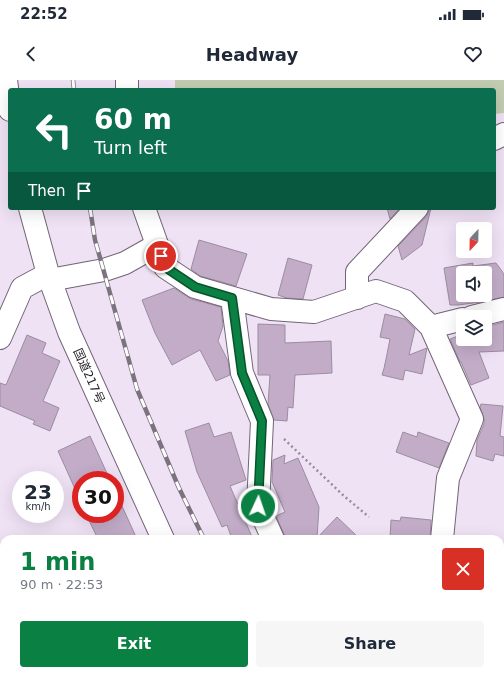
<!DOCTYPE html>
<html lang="en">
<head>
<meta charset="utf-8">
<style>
  :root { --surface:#fff; --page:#f6f6f7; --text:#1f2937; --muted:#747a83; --accent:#0b8043 }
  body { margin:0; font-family:"DejaVu Sans","Noto Sans JP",sans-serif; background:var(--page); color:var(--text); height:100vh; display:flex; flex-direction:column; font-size:15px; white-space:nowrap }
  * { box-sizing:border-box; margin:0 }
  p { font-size:13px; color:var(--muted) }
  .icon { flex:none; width:22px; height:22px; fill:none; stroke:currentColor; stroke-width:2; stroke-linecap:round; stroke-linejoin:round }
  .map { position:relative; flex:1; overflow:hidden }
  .panel { position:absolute; left:0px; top:455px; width:504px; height:140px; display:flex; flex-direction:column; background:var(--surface); border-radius:12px 12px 0 0; box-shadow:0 4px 16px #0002 }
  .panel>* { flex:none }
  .banner { position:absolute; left:8px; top:8px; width:488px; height:122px; border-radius:4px; box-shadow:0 4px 16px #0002; background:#0b6e4f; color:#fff; overflow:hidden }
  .needle { width:26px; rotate:202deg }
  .fabs { position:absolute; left:456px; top:142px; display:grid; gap:8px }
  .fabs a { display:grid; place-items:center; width:36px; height:36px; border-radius:4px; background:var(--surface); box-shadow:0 4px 16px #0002; font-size:20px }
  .speed { position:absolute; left:12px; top:391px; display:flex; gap:8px; font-size:20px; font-weight:700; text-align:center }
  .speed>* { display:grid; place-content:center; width:52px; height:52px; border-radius:50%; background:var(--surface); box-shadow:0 4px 16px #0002; line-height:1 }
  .speed small { font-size:10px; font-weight:400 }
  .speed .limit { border:6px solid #d22; background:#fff; color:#111 }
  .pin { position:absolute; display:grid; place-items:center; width:34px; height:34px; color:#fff; margin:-17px; border:2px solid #fff; border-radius:50%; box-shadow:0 1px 4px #0007 }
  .me { position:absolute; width:44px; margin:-22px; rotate:3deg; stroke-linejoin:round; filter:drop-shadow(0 0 3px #0008) }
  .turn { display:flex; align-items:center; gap:14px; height:84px; padding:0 20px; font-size:18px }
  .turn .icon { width:52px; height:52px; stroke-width:2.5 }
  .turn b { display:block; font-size:28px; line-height:34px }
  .then { display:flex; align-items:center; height:38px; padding:0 20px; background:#0003; gap:8px; font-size:15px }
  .round { display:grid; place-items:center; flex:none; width:42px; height:42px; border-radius:4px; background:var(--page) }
  .summary { display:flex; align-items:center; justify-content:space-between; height:68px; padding:0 20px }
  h1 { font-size:24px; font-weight:800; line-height:30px; color:var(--accent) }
  .button { display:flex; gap:8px; margin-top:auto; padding:8px 20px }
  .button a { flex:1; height:46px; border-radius:4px; background:var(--accent); color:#fff; font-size:16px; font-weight:800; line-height:46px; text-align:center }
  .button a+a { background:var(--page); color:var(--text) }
  .status { display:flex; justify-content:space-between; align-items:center; height:28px; padding:0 20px; background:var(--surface); direction:ltr }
  .status svg { height:11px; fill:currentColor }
  header { display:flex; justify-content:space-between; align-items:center; height:52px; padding:0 20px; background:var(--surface); font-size:18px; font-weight:800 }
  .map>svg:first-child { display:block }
</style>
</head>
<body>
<div class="status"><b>22:52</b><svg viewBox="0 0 49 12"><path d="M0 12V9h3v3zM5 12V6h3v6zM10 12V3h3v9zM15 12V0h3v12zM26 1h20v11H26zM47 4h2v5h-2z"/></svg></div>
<header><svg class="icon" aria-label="back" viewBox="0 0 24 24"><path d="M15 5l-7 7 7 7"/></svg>Headway<svg class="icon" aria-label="heart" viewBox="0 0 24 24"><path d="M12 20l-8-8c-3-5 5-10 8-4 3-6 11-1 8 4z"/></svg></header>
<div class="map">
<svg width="504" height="595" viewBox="0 0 504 595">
  <rect width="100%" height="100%" fill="#f0e2f5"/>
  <path fill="#c2ccb1" d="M 175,0 L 504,0 L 504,33 L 494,34 L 494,10 L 175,10 Z
    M 504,544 L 504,595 L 391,595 L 400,591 L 500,591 L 500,546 Z"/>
  <path fill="#c2acc8" stroke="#9b8d9f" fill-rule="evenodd" d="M 387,128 L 400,128 L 390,139 Z
    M 429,128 L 431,128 L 422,165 L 402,180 L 398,166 L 426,137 L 429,131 Z
    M 199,160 L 247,174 L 236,206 L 200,196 L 191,189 Z
    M 288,178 L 312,185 L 303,219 L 287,218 L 278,215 Z
    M 473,183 L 473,186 L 496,183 L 504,194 L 504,217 L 481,222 L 458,225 L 450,225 L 444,188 ZM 463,193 L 485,193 L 485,215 L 463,215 Z
    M 174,208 L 191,219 L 221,227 L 223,246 L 218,261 L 228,281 L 230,295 L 216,301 L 200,270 L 172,285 L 155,253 L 142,220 Z
    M 385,234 L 405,239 L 415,249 L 409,275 L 427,268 L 422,294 L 405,290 L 403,300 L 382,295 L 385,285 L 384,285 L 385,284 L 390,259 L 380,257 Z
    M 504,242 L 504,271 L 479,272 L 489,298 L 471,305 L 461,282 L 460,282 L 450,259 L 463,254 L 463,259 L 485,259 L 485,247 Z
    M 258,244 L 285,245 L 285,263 L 331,261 L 332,293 L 295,295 L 293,328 L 288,327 L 287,341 L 274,340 L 268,324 L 270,295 L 258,295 Z
    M 27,255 L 46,263 L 42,273 L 60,281 L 43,321 L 59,328 L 50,351 L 33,344 L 35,341 L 0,326 L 0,303 L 6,305 Z
    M 481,324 L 503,326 L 500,356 L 504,357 L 504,376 L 495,374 L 493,381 L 476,376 L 477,360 L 484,344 L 484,339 L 480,327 Z
    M 209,343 L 214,357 L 231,352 L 246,400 L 230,406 L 253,459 L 232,459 L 227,445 L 222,447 L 197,392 L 185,351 Z
    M 403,352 L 417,357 L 418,352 L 449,363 L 439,388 L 396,372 Z
    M 90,356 L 110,400 L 81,400 L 81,422 L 58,371 Z
    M 285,375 L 284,384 L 298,378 L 319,427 L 317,458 L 337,437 L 360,459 L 285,459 L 284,454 L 276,436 L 285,432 L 272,402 L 273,380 Z
    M 115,411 L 121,424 L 137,459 L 98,459 L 86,434 L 115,434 Z
    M 401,437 L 431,440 L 430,459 L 390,459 L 391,440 L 400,441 Z"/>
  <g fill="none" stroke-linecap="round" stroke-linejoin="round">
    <defs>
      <path id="minor" d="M 127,0 L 127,10
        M 494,59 L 504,54
        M 144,128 L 165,187 L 195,207 L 271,229 L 314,232 L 376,211 L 405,221 L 431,247 L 472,339 L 448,398 L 442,459
        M 50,200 L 104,190 L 125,183 L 157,165
        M 232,218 L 242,293 L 262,341 L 258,426 L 273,459
        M 357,218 L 357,192 L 417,128
        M 472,237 L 504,229
        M 431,247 L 463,239
        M 0,258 L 22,208 L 48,194"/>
      <path id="highway" d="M 6,0 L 10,30
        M 30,128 L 48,194 L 69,252 L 163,459
        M 223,591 L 224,595"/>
    </defs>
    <use href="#minor" stroke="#726576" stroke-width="24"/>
    <use href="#highway" stroke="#726576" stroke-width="24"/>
    <path stroke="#968d9a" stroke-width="2.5" stroke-dasharray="2 3" stroke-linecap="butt" d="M 284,359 L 344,416 L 369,437
      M 500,495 L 504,494"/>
    <use href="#minor" stroke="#fff" stroke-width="22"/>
    <use href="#highway" stroke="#fff" stroke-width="22"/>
    <defs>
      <path id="rail" d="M 73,0 L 74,10
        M 90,128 L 95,160 L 137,309 L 179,408 L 204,459
        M 276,591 L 278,595"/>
    </defs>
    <use href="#rail" stroke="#7c737f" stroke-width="4.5"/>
    <use href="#rail" stroke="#fff" stroke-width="3" stroke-dasharray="9" stroke-linecap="butt"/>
  </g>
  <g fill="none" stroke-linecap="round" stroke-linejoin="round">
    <defs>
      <path id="route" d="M 161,176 L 165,187 L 195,207 L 232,218 L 242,293 L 262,341 L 258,426"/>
    </defs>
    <use href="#route" stroke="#07532c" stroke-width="10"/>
    <use href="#route" stroke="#0b8043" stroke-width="7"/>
  </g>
  <g text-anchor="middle" stroke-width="3" stroke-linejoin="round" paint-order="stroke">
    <g font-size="12" fill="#2d282f" stroke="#fff">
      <text transform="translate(89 296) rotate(66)" y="4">国道217号</text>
    </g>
  </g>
</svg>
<div class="fabs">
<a><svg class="needle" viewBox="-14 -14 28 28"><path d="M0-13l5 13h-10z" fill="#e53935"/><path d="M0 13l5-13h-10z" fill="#747a83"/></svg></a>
<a><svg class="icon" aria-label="sound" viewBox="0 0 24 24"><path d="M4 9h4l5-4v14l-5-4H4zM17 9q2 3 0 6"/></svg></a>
<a><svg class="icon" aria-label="layers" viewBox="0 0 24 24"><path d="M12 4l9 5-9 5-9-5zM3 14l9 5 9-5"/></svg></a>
</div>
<div class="speed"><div>23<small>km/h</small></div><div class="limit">30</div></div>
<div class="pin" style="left:161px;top:176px;background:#d93025"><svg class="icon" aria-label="arrive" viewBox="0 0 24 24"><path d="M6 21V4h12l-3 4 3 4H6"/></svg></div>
<svg class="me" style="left:258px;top:426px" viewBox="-20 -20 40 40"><circle r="17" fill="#0b8043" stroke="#fff" stroke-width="3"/><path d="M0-11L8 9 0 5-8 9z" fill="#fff"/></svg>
<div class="banner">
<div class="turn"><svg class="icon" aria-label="left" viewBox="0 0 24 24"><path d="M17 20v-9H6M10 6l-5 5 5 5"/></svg><div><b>60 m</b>Turn left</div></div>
<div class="then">Then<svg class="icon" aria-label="arrive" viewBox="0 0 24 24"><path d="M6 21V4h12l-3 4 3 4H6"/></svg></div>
</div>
<section class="panel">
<div class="summary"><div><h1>1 min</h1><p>90 m · 22:53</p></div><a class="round" style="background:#d93025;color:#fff"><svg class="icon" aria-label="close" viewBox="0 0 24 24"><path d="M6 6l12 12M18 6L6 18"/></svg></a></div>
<div class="button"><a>Exit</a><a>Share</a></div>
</section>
</div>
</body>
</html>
